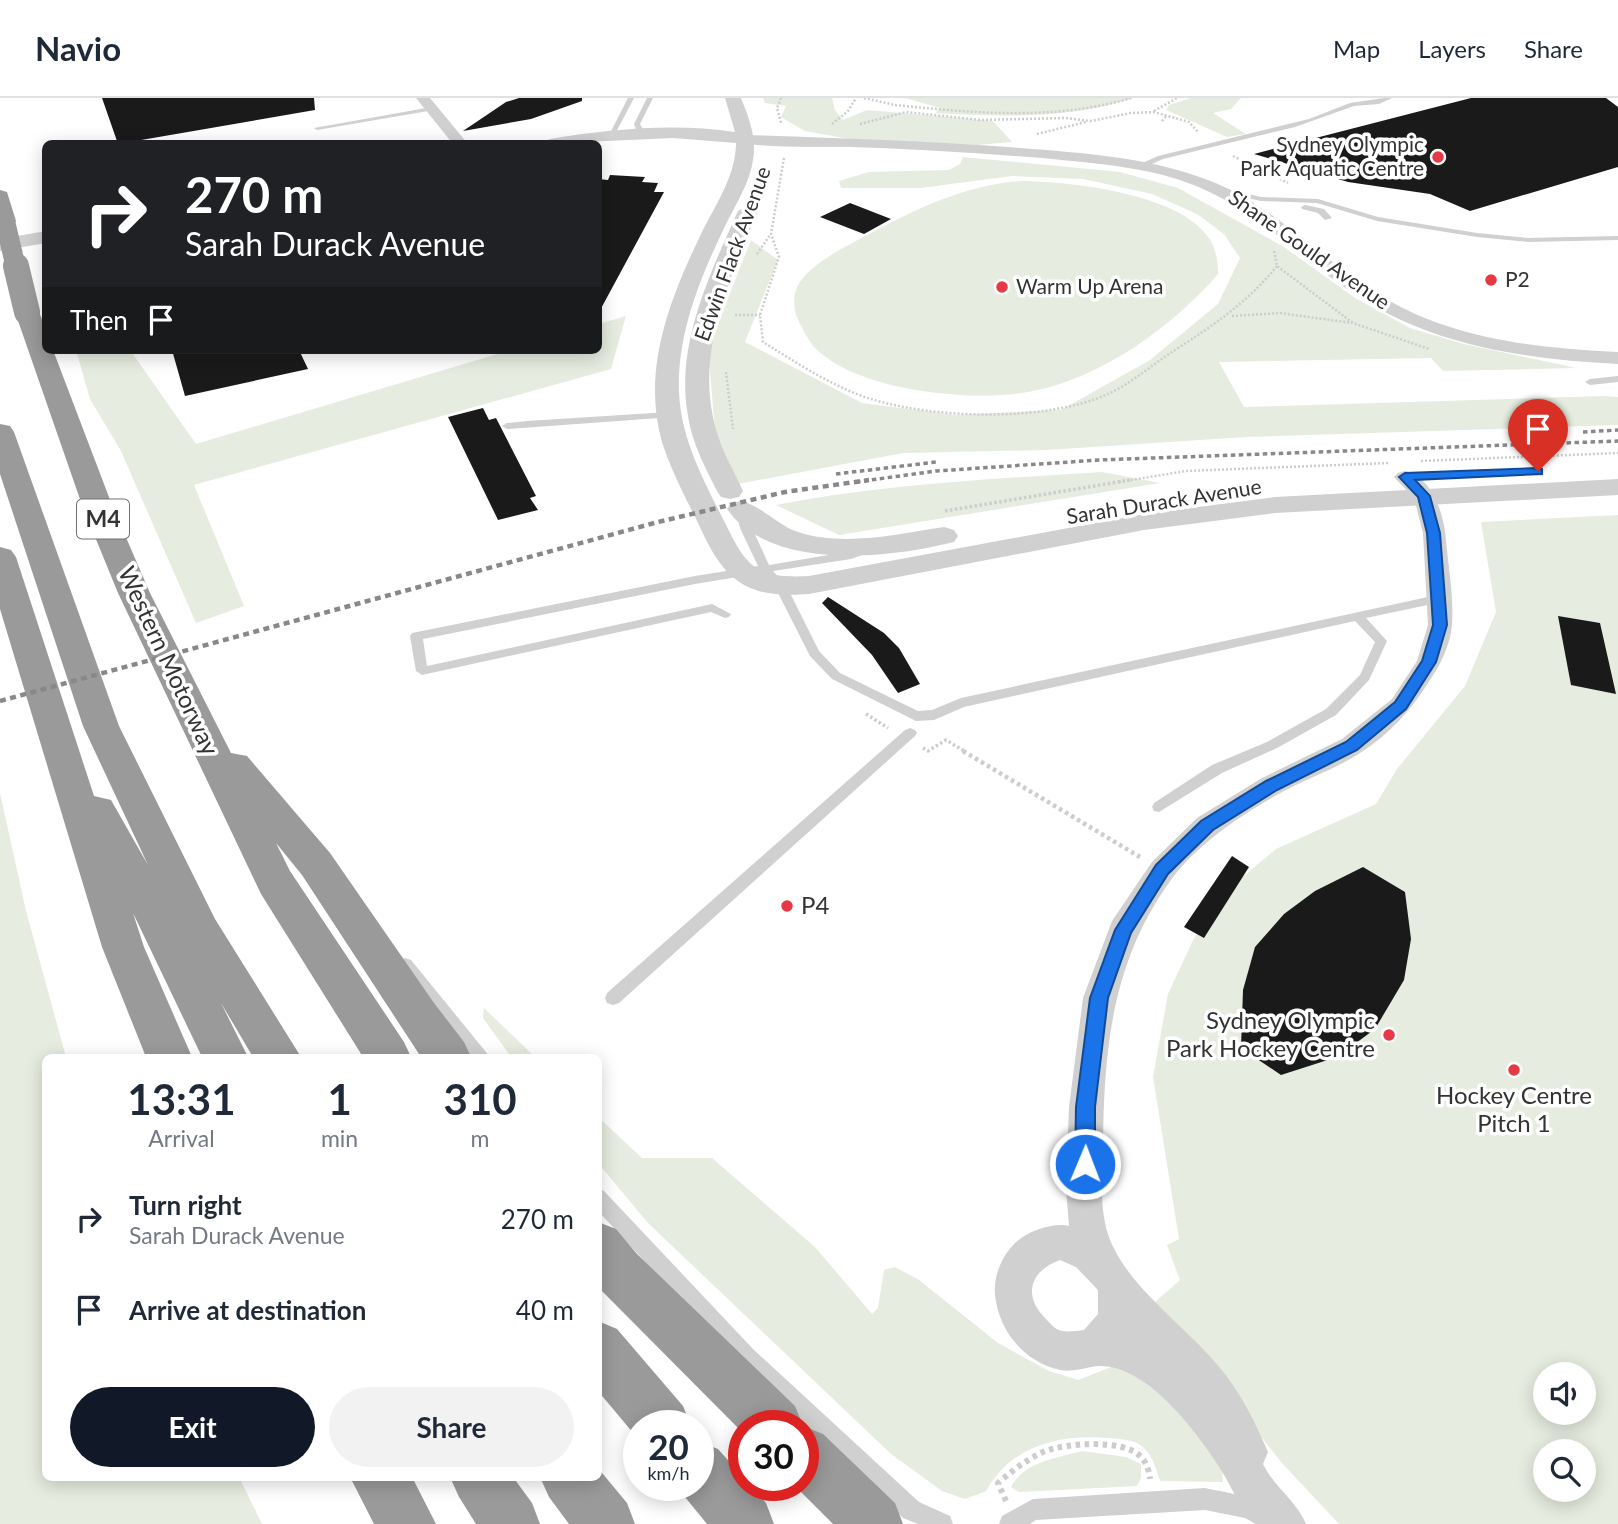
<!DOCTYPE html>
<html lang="en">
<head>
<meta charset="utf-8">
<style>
  :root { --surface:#fff; --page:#f2f2f3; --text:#1f2937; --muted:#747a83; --line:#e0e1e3; --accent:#111827 }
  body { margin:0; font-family:Lato,sans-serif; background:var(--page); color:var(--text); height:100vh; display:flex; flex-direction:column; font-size:26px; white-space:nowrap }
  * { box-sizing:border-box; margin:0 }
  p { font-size:23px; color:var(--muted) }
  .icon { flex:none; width:38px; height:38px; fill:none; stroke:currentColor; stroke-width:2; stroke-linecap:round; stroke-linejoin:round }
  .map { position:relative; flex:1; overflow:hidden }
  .panel { position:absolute; left:42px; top:956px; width:560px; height:427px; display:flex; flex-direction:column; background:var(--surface); border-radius:10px; box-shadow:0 4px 18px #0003 }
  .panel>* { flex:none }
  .guide { position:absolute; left:42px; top:42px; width:560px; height:214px; border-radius:10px; box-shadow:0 4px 18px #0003; background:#202124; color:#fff; overflow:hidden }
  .fabs { position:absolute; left:1533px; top:1264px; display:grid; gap:14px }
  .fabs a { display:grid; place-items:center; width:63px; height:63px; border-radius:50%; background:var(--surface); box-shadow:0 4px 18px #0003; font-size:35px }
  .speed { position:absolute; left:623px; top:1312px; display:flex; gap:14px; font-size:35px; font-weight:700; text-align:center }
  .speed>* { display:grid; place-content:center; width:91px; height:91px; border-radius:50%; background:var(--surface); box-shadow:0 4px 18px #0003; line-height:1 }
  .speed small { font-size:18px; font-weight:400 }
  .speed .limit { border:10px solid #d22; background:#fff; color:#111 }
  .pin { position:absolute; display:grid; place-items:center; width:60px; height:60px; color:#fff; margin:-72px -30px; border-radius:50% 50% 50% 0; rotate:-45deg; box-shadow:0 0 7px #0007 }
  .pin .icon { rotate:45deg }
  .me { position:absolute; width:77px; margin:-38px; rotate:1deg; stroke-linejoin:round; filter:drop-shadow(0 0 5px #0008) }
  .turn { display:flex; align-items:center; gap:24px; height:147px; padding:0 28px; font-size:32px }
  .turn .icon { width:91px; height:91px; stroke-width:2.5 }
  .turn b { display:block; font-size:49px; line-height:60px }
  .then { display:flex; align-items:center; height:66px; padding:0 28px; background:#0003; gap:14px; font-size:26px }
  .eta { display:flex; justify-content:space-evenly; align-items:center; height:119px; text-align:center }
  .eta b { font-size:42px; font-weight:700; line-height:49px }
  .button { display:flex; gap:14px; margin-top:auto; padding:14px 28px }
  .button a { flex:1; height:80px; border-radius:42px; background:var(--accent); color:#fff; font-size:28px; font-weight:700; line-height:80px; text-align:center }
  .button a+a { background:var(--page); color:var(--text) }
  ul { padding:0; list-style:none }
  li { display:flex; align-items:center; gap:21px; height:91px; padding:0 28px }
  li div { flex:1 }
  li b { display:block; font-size:26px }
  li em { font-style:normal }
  header { display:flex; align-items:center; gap:42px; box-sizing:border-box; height:98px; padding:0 35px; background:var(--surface); border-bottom:2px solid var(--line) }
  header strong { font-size:33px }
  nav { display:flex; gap:38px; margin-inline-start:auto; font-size:24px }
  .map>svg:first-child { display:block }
</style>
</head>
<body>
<header>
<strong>Navio</strong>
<nav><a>Map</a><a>Layers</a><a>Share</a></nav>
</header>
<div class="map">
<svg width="1618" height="1426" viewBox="0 0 1618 1426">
  <rect width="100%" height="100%" fill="#fff"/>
  <path fill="#e6ecdf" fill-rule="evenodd" d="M 763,0 L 832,0 L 835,12 L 843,22 L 867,12 L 993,23 L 1012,44 L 977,47 L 849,41 L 805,33 L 781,19 L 786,8 L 765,5 Z
    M 905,0 L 1134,0 C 1071,21 1000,19 935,15 L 940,10 Z
    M 1191,0 L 1241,0 L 1231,11 L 1213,15 L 1246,36 L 1227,39 L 1166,12 L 1169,7 Z
    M 963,59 L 1120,74 L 1178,90 L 1284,149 L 1355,200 L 1410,230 L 1464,246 L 1576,270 L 1443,273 L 1431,260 L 1219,264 L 1244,309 L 1604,298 L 1618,299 L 1618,327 L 1246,339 L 1046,352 L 903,355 L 738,386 L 715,332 L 708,251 L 751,142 L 778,162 L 745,244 L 862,305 L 955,317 L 1061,312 L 1150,262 L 1218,206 L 1240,160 L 1224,136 L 1197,116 L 1152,96 L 1083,81 L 1012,78 L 921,90 L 841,90 L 839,83 L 869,74 L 949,72 L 960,66 Z
    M 1022,83 C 1072,84 1178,95 1209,140 C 1216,151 1218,163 1218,176 C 1172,229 1103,279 1033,293 C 976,305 860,294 816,251 C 809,244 804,233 799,224 C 792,210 792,193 803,180 C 819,161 847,148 869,136 C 918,110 966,87 1022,83 Z
    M 626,218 L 611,271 L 194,387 L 244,508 L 196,525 L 121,353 L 90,301 L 76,252 L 130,252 L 196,346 L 511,252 L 598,252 L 599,226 Z
    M 1102,374 L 1160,385 L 839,437 L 776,407 C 884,386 992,381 1102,374 Z
    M 1618,417 L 1618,1426 L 1339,1426 L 1281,1364 L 1155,1204 L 1180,1182 L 1167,1147 L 1179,1141 L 1153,979 L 1168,896 L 1194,840 L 1238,783 L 1276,751 L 1376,706 L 1397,671 L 1465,588 L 1496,514 L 1481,424 ZM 1545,1276 L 1584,1276 L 1584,1314 L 1545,1314 ZM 1545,1353 L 1584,1353 L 1584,1391 L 1545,1391 Z
    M 0,695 L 26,813 L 66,959 L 46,959 L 46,1379 L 239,1379 L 262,1426 L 0,1426 Z
    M 484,910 L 535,959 L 511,959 L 483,920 Z
    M 598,1019 L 642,1060 L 712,1060 L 815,1149 L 872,1216 L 878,1210 L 884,1172 L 895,1169 L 919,1182 L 998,1245 L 1049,1273 L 1078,1282 L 1114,1268 L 1132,1273 L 1177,1301 L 1222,1367 L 1223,1384 L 1160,1383 C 1156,1371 1153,1358 1143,1349 C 1134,1341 1119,1341 1107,1340 C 1058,1336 1011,1348 986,1393 L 965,1401 L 942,1393 L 891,1356 L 647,1124 L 599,1066 Z
    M 1082,1353 L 1126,1359 L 1141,1366 L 1141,1380 L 1137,1388 L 1019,1394 L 1011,1389 C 1024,1364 1056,1360 1082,1353 Z"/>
  <path fill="#1a1a1a" d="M 102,0 L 314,0 L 315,12 L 118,46 Z
    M 519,0 L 582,0 L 582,3 L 531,21 L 463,33 L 506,4 Z
    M 1471,0 L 1606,0 L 1618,9 L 1618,69 L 1470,113 L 1430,96 L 1348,84 L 1254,56 Z
    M 610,77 L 645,79 L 642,84 L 658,85 L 654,94 L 664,94 L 598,216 L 598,81 L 608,82 Z
    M 850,105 L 891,121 L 864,136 L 820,119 Z
    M 172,252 L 299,252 L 308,271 L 185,298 Z
    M 483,310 L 489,322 L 496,320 L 536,398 L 530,400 L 538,412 L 498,422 L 448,319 Z
    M 828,499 L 884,535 L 899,550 L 920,586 L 898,595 L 872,557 L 822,505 Z
    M 1558,518 L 1600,525 L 1616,596 L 1571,587 Z
    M 1232,758 L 1249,769 L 1204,840 L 1184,829 Z
    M 1363,769 L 1405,794 L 1411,841 L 1404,882 L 1375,931 L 1337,959 L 1281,977 L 1241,950 L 1243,892 L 1255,849 L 1284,816 L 1315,793 Z"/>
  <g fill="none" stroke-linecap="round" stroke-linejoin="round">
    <path stroke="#cdcdcd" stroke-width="2.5" stroke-dasharray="2 2" stroke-linecap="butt" d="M 781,0 L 777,10 L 781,25
      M 864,0 L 895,7
      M 895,7 C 975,15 1053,23 1131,0
      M 1154,13 L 1177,0
      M 1162,23 L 1167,17
      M 832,26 L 848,13 L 856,0
      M 860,26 L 906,14 L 981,22 L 1066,20 L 1091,23 L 1131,15 L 1154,14 L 1189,24 L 1198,34
      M 1037,36 L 1086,24
      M 1233,58 L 1288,85
      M 784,60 L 771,136 L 779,159 L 760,217 L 763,244 C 797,265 833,289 871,301 C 935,321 1046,324 1108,296 C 1132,285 1153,266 1175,252 C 1214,227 1248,204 1277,168
      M 1274,153 L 1277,168 L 1353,225 L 1429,251
      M 757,156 L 770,137
      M 735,217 L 760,217
      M 1232,218 L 1280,215 L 1352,225
      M 726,274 L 733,331
      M 1421,363 L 1618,355
      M 1119,384 L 1186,373 L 1388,365"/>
    <path stroke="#cdcdcd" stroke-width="3.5" stroke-dasharray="2.5 2.5" stroke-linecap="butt" d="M 945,413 L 1130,382
      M 866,616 L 888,630
      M 923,650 L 928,653 L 946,642 L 966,654"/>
    <path stroke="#cdcdcd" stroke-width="4.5" stroke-dasharray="3.5 3.5" stroke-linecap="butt" d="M 963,653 L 1140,759"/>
    <path stroke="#cdcdcd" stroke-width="6" stroke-dasharray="4.5 4.5" stroke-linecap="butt" d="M 1006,1403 L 998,1385 C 1012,1373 1026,1362 1043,1354 C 1064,1345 1121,1341 1139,1357 C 1146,1363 1149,1372 1150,1381"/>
    <path fill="#d0d0d0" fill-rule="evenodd" d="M 628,0 L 634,0 L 614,38 L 608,39 Z
      M 647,0 L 653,0 L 640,26 L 646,37 L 642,39 L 638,37 L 634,26 Z
      M 1384,0 L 1392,0 L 1379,6 L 1354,8 L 1295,29 L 1163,61 L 1143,70 L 1136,68 L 1158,58 L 1309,21 L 1350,5 Z
      M 432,9 L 434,12 L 317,32 L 314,30 Z
      M 1222,90 L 1261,99 L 1318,101 L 1378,119 L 1477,135 L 1528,140 L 1618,138 L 1618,142 L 1528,144 L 1477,139 L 1377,123 L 1317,105 L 1261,103 L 1219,94 L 1218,92 Z
      M 1305,107 L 1324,111 L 1332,120 L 1325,122 L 1318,115 L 1302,111 L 1301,109 Z
      M 1618,278 L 1618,284 L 1590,287 L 1585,284 L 1590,281 Z
      M 669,314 L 674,317 L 673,319 L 507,331 L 502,328 L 507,325 L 527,323 Z
      M 741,410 L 746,413 L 752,430 L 769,467 L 870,450 L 870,454 L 851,461 L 773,473 L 787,489 L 819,553 L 840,575 L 918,613 L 932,612 L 961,600 L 1437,497 L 1443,501 L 1437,505 L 1366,520 L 1387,543 L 1369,582 L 1336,617 L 1277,650 L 1222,675 L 1159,714 L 1154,713 L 1152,709 L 1154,705 L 1212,667 L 1267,644 L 1326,611 L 1360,577 L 1375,544 L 1355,523 L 964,609 L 934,622 L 916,623 L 832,581 L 810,558 L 776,491 L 762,475 L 695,486 L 423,541 L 427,568 L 712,506 L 731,516 L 729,519 L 725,520 L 711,514 L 422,577 L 416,573 L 410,538 L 412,535 L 695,478 L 758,468 L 740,430 L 736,413 Z
      M 910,630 L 915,632 L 917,635 L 915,638 L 619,905 L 613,907 L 607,905 L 605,900 L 607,895 L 905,632 Z
      M 405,860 L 411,862 L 490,959 L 472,959 L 399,872 L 397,867 L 399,862 Z
      M 598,1090 L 604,1093 L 753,1251 L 919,1404 L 950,1418 L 953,1426 L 918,1426 L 903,1420 L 739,1265 L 598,1113 Z
      M 1205,1390 C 1228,1395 1278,1402 1288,1426 L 1256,1426 L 1245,1420 L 1205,1412 L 1036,1422 L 1030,1426 L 999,1426 L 1002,1418 L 1033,1401 Z"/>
    <path fill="#d0d0d0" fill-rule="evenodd" d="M 416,0 L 430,0 L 468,46 L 453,46 Z
      M 745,37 C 837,40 929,43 1020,50 C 1083,55 1148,59 1208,82 C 1270,105 1315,155 1370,191 C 1443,240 1532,250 1618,254 L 1618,266 C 1528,261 1436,249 1359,199 C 1287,153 1252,101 1163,77 C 1123,67 1082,64 1042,60 C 978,55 915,51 851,49 C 820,48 768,51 740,44 L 738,41 Z
      M 1405,373 C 1432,379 1444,416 1446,441 C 1448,468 1454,498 1452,526 C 1451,545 1441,566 1430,582 C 1412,611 1390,636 1360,655 C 1337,670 1309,680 1284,693 C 1244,715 1198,745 1171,782 C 1112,863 1104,950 1103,1047 C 1102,1073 1100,1100 1105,1125 C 1116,1182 1185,1226 1220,1270 C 1241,1295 1255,1324 1268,1354 L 1263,1366 C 1274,1389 1296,1402 1306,1426 L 1255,1426 C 1242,1412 1236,1399 1227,1382 C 1209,1351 1185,1319 1158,1295 C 1141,1280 1115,1264 1091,1269 C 1081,1271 1070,1274 1060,1272 C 1023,1263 999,1233 995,1197 C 993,1176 1004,1153 1020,1141 C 1031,1132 1056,1124 1069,1128 L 1066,1090 L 1069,1009 L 1083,900 L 1112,823 L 1152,764 L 1197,720 L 1262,680 L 1342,641 L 1392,601 L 1417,563 L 1428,527 L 1423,435 L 1414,400 L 1394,379 L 1398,375 ZM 1060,1162 L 1076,1169 L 1098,1192 L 1098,1216 L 1084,1232 C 1077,1233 1069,1234 1062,1233 C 1055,1232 1050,1225 1045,1220 C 1022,1197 1031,1172 1060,1162 Z"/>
    <path fill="#d0d0d0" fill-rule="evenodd" d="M 725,0 L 741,0 C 749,20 757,40 753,62 C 750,84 736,106 726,126 C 701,178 677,234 679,294 C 681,340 702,379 722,419 C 746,467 752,481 809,478 L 1144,416 L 1275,399 L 1618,381 L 1618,397 L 1275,415 L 1144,432 L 809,496 C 746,501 724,483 699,427 C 686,400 671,373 662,344 C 641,271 671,198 702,134 C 716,106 736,77 736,45 L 673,40 L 541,46 L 550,41 C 611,31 674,25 735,34 Z
      M 748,107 L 758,113 C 731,177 698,248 713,319 C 718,346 732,369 743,393 L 739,399 L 730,401 L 721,399 L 717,393 C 705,369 692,345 688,318 C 675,247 710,176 738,113 Z
      M 46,133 L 46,145 L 0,153 L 0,141 Z
      M 741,403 C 762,408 777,427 798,434 C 843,449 898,436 944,429 L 954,432 L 958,438 L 954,444 C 891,460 771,474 727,411 L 731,405 Z"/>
    <path fill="#9a9a9a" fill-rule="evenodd" d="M 0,92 L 7,94 L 16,123 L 13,128 L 0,128 Z
      M 27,207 L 36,209 C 45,223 46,236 46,252 L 53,252 L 112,407 L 150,495 L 231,655 L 247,658 L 330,755 L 434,905 L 464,944 L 471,959 L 421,959 L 302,777 L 276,745 L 290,773 L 404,944 L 411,959 L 363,959 L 261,796 L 118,495 L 82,407 L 15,214 L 18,209 Z
      M 0,326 L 10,328 L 14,334 L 119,628 L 215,821 L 301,959 L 253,959 L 221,905 L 248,959 L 202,959 L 133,815 L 144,849 L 192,959 L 146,959 L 102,849 L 0,511 L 0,449 L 11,452 L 16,459 L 94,698 L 111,702 L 148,767 L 83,628 L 0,376 Z
      M 598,1124 L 616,1131 L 637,1156 L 795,1308 L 803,1328 L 823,1336 L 895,1405 L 903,1426 L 833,1426 L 795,1388 L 803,1388 L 803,1328 L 744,1328 L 744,1336 L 598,1189 Z
      M 598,1223 L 617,1231 L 683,1308 L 691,1328 L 639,1328 L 639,1342 L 598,1293 Z
      M 698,1343 L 718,1351 L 744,1380 L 744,1388 L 751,1388 L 766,1405 L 774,1426 L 707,1426 L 676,1388 L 698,1388 Z
      M 598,1370 L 627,1405 L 635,1426 L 569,1426 L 549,1399 L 540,1379 L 598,1379 Z
      M 350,1379 L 412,1379 L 436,1426 L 374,1426 Z
      M 450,1379 L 513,1379 L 532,1405 L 540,1426 L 476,1426 L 459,1399 Z"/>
    <path stroke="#888" stroke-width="3.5" stroke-dasharray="4.5 3.5" stroke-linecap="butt" d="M 1583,334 L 1618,332
      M 836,376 L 936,364
      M 856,384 L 936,373 L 1099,362 L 1618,343"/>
    <path stroke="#888" stroke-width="4.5" stroke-dasharray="6 4.5" stroke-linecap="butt" d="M 0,603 L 658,424 L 785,394 L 869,382"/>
    <path stroke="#9a9a9a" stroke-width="20" d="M 5,123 L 16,170"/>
    <path stroke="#9a9a9a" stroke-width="26" d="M 16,168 L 27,214"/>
  </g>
  <path fill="#1a73e8" stroke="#114b97" stroke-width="2" d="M 1538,370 L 1542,371 L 1542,376 L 1415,382 L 1430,398 L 1440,435 L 1447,527 L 1436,564 L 1406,611 L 1357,652 L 1277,692 L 1213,732 L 1168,776 L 1131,835 L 1108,900 L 1095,1009 L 1095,1066 L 1092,1072 L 1085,1075 L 1078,1072 L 1075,1066 L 1076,1009 L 1090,900 L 1115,832 L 1156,767 L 1201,723 L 1266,683 L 1346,644 L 1395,604 L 1422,563 L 1433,527 L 1427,435 L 1418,399 L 1399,379 L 1405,375 Z"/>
  <g fill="#e63946" stroke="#fff" stroke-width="2.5">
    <circle cx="1438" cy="59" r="7"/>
    <circle cx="1491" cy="182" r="7"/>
    <circle cx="1002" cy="189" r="7"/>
    <circle cx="787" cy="808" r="7"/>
    <circle cx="1389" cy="937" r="7"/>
    <circle cx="1514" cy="972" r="7"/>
  </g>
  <g text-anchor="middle" stroke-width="7" stroke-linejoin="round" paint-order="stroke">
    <g font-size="21" fill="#333" stroke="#fff" text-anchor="start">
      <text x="1424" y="54" text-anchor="end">Sydney Olympic<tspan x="1424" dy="24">Park Aquatic Centre</tspan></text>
      <text x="1505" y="189">P2</text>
      <text x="1016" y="196">Warm Up Arena</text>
    </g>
    <g font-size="21" fill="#333" stroke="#fff">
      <text transform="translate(1309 152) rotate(35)" y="7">Shane Gould Avenue</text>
      <text transform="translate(733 156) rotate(-70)" y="7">Edwin Flack Avenue</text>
      <text transform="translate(1164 404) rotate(-9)" y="7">Sarah Durack Avenue</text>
    </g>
    <rect fill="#fff" stroke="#707070" stroke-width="2" x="77" y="401.5" width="52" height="39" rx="5"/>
    <g font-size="23" font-weight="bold" fill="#333">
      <text x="103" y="429">M4</text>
    </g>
    <g font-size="24" fill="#333" stroke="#fff">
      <text transform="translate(168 563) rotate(65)" y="8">Western Motorway</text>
    </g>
    <g font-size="24" fill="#333" stroke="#fff" text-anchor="start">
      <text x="801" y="816">P4</text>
      <text x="1375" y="931" text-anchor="end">Sydney Olympic<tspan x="1375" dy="28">Park Hockey Centre</tspan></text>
      <text x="1514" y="1006" text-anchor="middle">Hockey Centre<tspan x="1514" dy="28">Pitch 1</tspan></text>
    </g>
  </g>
</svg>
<div class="fabs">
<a><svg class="icon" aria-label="sound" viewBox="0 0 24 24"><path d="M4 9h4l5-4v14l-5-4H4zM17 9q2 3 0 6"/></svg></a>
<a><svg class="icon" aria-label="search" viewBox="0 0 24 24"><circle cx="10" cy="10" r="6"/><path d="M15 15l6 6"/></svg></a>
</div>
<div class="speed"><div>20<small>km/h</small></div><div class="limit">30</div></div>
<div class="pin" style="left:1538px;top:373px;background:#d93025"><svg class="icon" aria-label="arrive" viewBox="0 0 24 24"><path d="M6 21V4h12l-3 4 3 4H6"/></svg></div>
<svg class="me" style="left:1085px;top:1066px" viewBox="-20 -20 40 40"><circle r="17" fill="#1a73e8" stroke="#fff" stroke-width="3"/><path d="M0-11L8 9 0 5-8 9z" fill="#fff"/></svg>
<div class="guide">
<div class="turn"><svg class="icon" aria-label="right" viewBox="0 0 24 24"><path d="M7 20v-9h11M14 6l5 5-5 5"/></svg><div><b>270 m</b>Sarah Durack Avenue</div></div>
<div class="then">Then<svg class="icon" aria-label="arrive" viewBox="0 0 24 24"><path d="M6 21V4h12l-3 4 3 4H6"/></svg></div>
</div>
<section class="panel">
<div class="eta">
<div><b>13:31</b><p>Arrival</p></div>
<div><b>1</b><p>min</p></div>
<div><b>310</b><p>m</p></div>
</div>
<ul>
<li><svg class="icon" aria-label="right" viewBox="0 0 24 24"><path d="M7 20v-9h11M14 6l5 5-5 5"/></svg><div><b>Turn right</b><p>Sarah Durack Avenue</p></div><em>270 m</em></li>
<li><svg class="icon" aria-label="arrive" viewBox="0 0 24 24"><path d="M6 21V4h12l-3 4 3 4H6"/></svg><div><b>Arrive at destination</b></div><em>40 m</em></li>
</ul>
<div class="button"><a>Exit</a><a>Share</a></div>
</section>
</div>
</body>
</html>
